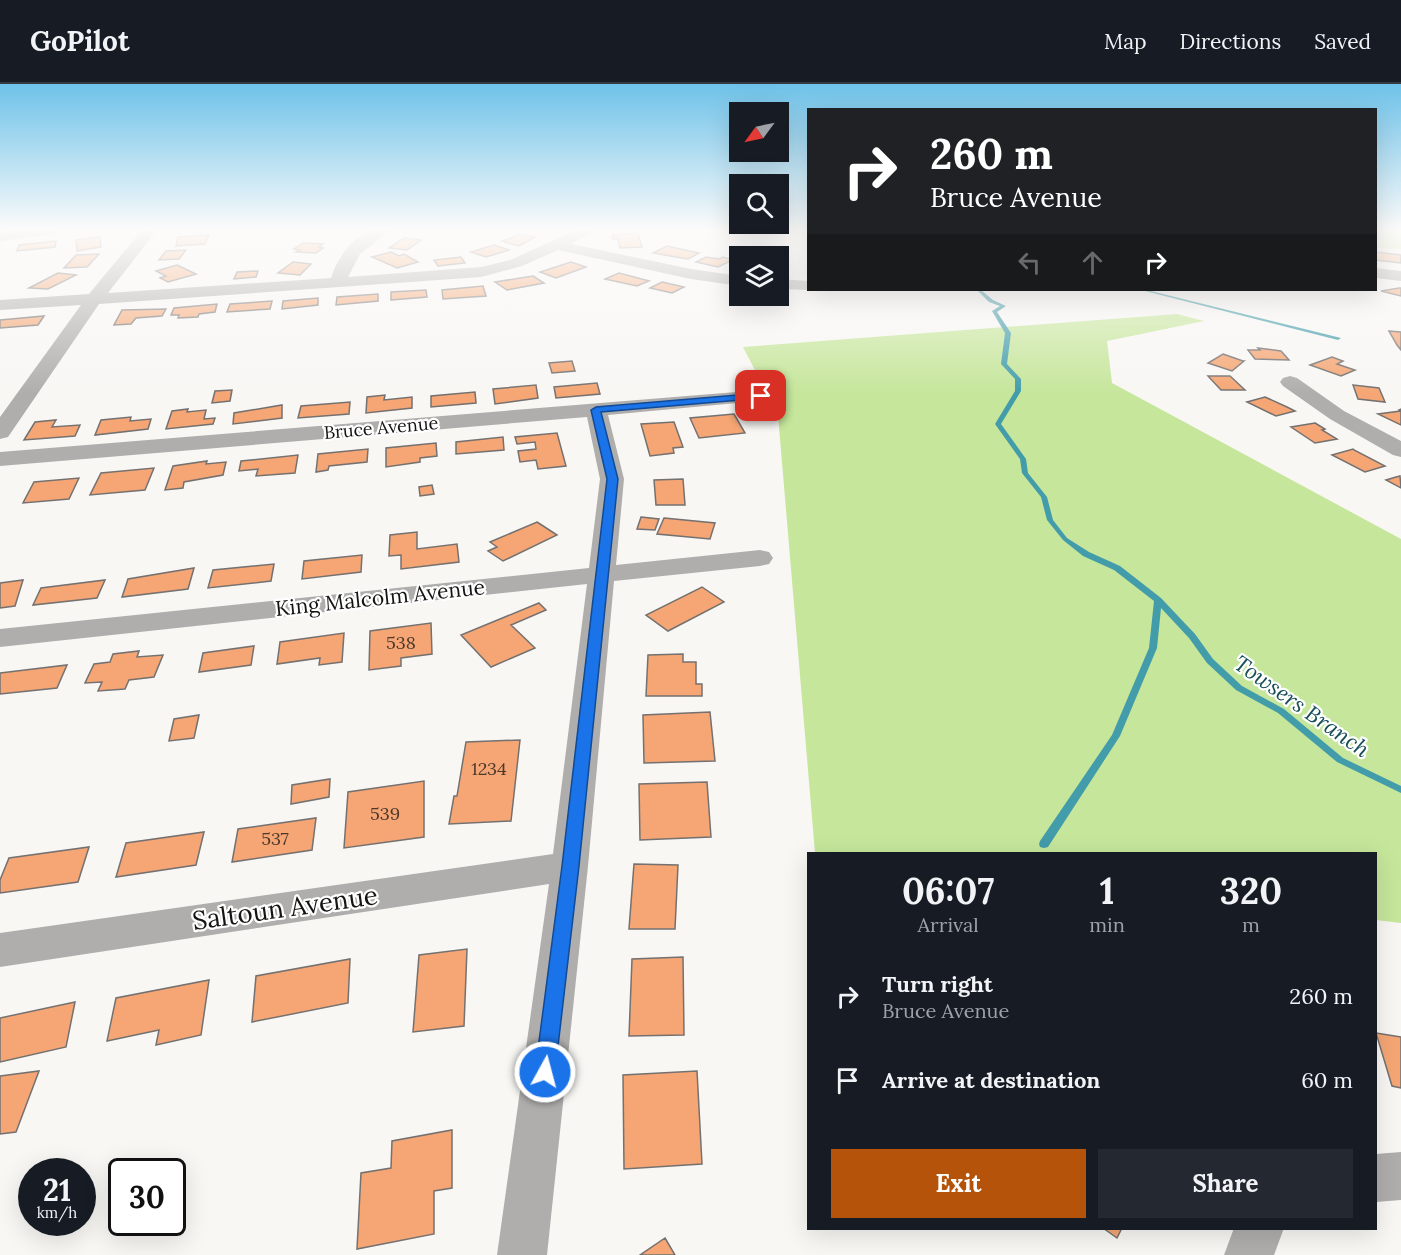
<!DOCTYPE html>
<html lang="en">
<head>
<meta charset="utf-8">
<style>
  :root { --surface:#171b24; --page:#242831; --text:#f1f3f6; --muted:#9ea1a6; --line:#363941; --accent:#b45309 }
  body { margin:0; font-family:Lora,serif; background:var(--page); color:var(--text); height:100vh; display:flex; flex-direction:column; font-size:22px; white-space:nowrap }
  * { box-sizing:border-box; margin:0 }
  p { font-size:20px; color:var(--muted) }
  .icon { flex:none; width:33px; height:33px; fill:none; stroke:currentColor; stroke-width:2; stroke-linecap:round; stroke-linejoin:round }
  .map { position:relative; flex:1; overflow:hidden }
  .side { position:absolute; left:807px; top:768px; width:570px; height:378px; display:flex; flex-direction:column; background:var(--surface); border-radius:0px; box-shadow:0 6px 24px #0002 }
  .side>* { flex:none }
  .guide { position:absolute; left:807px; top:24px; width:570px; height:183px; border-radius:0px; box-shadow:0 6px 24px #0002; background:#202124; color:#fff; overflow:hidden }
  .needle { width:39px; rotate:237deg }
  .fabs { position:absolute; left:729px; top:18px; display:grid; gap:12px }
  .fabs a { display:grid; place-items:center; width:60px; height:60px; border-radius:0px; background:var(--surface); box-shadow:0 6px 24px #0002; font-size:30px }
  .speed { position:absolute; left:18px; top:1074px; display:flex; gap:12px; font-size:30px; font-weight:700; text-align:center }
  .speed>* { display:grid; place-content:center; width:78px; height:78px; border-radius:50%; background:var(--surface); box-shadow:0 6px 24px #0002; line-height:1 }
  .speed small { font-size:15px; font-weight:400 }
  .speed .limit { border:3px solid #111; border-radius:9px; background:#fff; color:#111 }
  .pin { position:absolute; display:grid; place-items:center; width:51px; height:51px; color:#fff; margin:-26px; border-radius:12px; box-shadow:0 3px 9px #0006 }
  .me { position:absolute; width:66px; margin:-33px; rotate:7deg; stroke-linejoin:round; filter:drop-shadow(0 0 4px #0008) }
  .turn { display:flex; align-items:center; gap:21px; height:126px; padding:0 24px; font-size:27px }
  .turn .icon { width:78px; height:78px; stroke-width:2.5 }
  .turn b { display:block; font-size:42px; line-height:51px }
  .lanes { display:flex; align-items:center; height:57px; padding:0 24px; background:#0003; justify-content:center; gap:30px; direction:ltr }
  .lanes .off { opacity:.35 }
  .eta { display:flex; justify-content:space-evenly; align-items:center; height:102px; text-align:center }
  .eta b { font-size:36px; font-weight:700; line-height:42px }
  .action { display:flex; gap:12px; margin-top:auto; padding:12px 24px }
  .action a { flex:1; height:69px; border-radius:0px; background:var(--accent); color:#fff; font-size:24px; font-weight:700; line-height:69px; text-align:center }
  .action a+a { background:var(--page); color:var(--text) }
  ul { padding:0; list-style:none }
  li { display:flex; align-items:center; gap:18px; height:84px; padding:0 24px }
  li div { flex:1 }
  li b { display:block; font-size:22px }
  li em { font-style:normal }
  header { display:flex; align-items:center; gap:36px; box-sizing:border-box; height:84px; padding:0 30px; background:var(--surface); border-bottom:2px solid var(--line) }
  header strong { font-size:28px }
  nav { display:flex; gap:33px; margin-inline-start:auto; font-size:21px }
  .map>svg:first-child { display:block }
</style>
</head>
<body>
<header>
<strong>GoPilot</strong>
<nav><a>Map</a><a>Directions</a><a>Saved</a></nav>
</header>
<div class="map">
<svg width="1401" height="1171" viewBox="0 0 1401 1171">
  <rect width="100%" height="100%" fill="#f8f7f4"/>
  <path fill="#c6e69b" d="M 1376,146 L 1401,146 L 1401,165 L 1376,164 Z
    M 1177,230 L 1204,237 L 1107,257 L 1112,299 L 1401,455 L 1401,839 L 1376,836 L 1376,770 L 815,769 L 778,331 L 743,263 Z"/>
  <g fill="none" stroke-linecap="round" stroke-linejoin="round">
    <path fill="#439caa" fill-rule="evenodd" d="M 977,206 L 981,206 L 993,216 L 1006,222 L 997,228 L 1011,249 L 1007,280 L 1021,295 L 1021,307 L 1001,340 L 1026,375 L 1028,389 L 1047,413 L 1053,436 L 1067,454 L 1089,468 L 1120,482 L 1161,514 L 1195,550 L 1213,575 L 1242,602 L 1284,625 L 1343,674 L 1401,702 L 1401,709 L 1337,678 L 1278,629 L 1236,606 L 1207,579 L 1189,554 L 1161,524 L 1157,564 L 1120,652 L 1048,763 L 1044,764 L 1040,763 L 1039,760 L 1040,757 L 1112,651 L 1149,564 L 1154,517 L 1114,486 L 1083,472 L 1063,456 L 1047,436 L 1041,413 L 1022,389 L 1020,375 L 995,340 L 1015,307 L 1015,295 L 1001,280 L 1005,249 L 992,227 L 1000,222 L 989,218 Z
      M 1141,206 L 1147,206 L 1341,254 L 1338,256 Z"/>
  </g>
  <path fill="#f5a674" stroke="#747170" stroke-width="1.5" d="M 638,149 L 642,163 L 620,164 L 618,155 L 613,155 L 612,151 Z
    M 522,150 L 535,153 L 519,162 L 502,157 Z
    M 209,151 L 205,160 L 176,162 L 178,153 Z
    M 100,153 L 101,163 L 77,167 L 76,156 Z
    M 404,154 L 421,156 L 407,166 L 389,164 Z
    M 56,157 L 55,163 L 17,167 L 19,161 Z
    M 303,159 L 323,160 L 319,163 L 323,164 L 316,169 L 296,168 L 300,166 L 294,165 Z
    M 494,161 L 509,166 L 486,173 L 471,168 Z
    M 667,162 L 699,169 L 688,175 L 653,169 Z
    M 186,166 L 179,175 L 159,176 L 166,167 Z
    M 391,168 L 399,172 L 404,170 L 418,178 L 397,184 L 372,173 Z
    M 1376,168 L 1401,171 L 1401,179 L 1376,176 Z
    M 99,170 L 87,183 L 64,184 L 76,171 Z
    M 461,173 L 465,179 L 438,182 L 434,176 Z
    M 706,173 L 719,175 L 723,173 L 733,176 L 718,183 L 696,178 Z
    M 293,178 L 311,180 L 300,191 L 278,189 Z
    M 571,178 L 586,183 L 556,194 L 540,188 Z
    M 177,181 L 196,190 L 168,198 L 160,194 L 166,192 L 156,187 Z
    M 258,187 L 256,193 L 234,195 L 237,188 Z
    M 58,189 L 76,191 L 48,205 L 29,204 Z
    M 619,189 L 649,197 L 637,202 L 605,195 Z
    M 533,192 L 544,199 L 507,206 L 495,198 Z
    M 662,198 L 684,203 L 672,209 L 650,204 Z
    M 483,202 L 486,212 L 443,215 L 442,206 Z
    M 1399,204 L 1401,204 L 1401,212 L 1381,207 Z
    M 426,206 L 427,213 L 391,216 L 391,208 Z
    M 378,210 L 378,217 L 336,221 L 337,213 Z
    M 318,214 L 318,221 L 282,225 L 283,217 Z
    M 272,217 L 270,225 L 227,228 L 230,220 Z
    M 217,220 L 215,228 L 199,230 L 198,233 L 178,234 L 179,231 L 171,231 L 174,224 Z
    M 166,225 L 162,232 L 136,234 L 131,240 L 114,241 L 122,226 Z
    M 44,232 L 38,241 L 0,244 L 0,236 Z
    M 1389,247 L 1401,248 L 1401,266 L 1397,261 Z
    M 1258,264 L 1281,267 L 1289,276 L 1255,275 L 1248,266 L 1260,266 Z
    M 1223,270 L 1243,277 L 1244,277 L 1232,287 L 1208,279 Z
    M 1332,273 L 1343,277 L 1337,280 L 1355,286 L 1341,292 L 1310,281 Z
    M 572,277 L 575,287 L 552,289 L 549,279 Z
    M 1208,292 L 1230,292 L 1245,306 L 1221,306 Z
    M 597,299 L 600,310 L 556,314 L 554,303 Z
    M 536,301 L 538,314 L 495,320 L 493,305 Z
    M 1353,301 L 1379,304 L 1385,318 L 1358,315 Z
    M 232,306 L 230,317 L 212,319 L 215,307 Z
    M 475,308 L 476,319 L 431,323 L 431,312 Z
    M 385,311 L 384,316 L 412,313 L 412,324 L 366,329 L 367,313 Z
    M 1265,313 L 1287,323 L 1295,327 L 1276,332 L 1247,318 Z
    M 350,318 L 349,330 L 298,334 L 301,322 Z
    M 282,321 L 282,334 L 233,340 L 234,329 Z
    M 188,325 L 187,328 L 206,326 L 204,335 L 215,334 L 213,340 L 166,345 L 172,327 Z
    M 1401,325 L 1401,341 L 1378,330 L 1401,327 L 1399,326 Z
    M 734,330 L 745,349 L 699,354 L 690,334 Z
    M 131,333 L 130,337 L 151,335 L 148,345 L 95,351 L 101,336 Z
    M 56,336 L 52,343 L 80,341 L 75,352 L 24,356 L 35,338 Z
    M 674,338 L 683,363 L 673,364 L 674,369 L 650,372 L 641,340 Z
    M 1315,339 L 1325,345 L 1322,346 L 1337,355 L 1315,359 L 1291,343 Z
    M 557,349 L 566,382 L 538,385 L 536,376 L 520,378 L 518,367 L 536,365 L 535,358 L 517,360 L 515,353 Z
    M 503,353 L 504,366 L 456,370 L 456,358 Z
    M 436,359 L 437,372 L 420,374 L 420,378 L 386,383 L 386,364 Z
    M 368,365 L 367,378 L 329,382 L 328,386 L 316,388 L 318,370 Z
    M 1353,365 L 1354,366 L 1385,382 L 1365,388 L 1332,371 Z
    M 298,371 L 295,389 L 256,392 L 258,385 L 239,387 L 241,377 Z
    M 207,377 L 206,380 L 226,378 L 223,391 L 184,398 L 183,404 L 165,406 L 173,382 Z
    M 154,384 L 145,406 L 90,411 L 101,389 Z
    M 1400,392 L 1401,404 L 1386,396 L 1396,393 Z
    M 79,394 L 69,415 L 23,419 L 34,398 Z
    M 683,395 L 685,421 L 656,421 L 654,396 Z
    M 432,401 L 434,410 L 420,412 L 419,403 Z
    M 641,433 L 659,435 L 655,446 L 637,445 Z
    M 664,434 L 715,439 L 710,455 L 657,450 Z
    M 537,438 L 557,451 L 503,477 L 488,467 L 497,463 L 490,458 Z
    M 417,448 L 417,465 L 457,460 L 459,478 L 401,485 L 401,471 L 389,472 L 390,451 Z
    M 362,471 L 361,488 L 302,495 L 304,477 Z
    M 274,480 L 271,497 L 208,504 L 213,486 Z
    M 194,484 L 188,505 L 122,513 L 128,495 Z
    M 23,496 L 15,522 L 0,524 L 0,499 Z
    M 105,496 L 97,514 L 33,521 L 41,504 Z
    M 702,503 L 724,518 L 668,547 L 646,531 Z
    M 539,519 L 546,526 L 511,541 L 535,564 L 491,583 L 461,551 Z
    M 431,539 L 432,570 L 401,574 L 401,582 L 369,586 L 370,547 Z
    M 344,549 L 342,578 L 319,581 L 320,574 L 277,580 L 280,558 Z
    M 254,562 L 251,581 L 199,588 L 203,569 Z
    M 139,567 L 137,573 L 163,571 L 154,593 L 129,596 L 125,605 L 98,607 L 102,598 L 85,599 L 94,580 L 110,578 L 113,570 Z
    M 683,570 L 683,578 L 696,578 L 696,600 L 702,600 L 702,612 L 646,612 L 648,571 Z
    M 67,581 L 57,604 L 0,610 L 0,589 Z
    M 710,628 L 715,677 L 644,679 L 643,631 Z
    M 199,631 L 194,654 L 169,657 L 174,635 Z
    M 520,656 L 511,737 L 449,740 L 454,712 L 457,712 L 466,658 Z
    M 330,695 L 329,713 L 291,720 L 292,701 Z
    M 424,697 L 424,753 L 344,764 L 348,708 Z
    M 707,698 L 711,753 L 640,756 L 639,700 Z
    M 316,734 L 312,766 L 232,778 L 238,745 Z
    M 204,748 L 196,781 L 116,793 L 126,759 Z
    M 89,763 L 78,798 L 0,809 L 0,796 L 9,774 Z
    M 634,780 L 678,781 L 675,845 L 629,845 Z
    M 467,865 L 464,942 L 413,948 L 419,871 Z
    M 683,873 L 684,951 L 629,952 L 632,875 Z
    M 350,875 L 348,919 L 252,938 L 256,892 Z
    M 209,896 L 201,951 L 156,961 L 159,946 L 107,957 L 116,914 Z
    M 75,918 L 66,963 L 0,978 L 0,934 Z
    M 1376,949 L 1401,953 L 1401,1004 L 1392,1002 Z
    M 39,987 L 16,1048 L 0,1050 L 0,992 Z
    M 697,987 L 702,1080 L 624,1085 L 623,991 Z
    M 452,1046 L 452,1104 L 434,1107 L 434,1150 L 357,1165 L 361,1089 L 391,1084 L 392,1057 Z
    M 1103,1144 L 1122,1144 L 1117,1154 Z
    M 665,1154 L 675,1171 L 640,1171 Z"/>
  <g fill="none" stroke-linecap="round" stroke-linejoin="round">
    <path fill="#afaead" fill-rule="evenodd" d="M 17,146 L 62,146 L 55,150 L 0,157 L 0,149 Z
      M 142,146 L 157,146 L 108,209 L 331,194 C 336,176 353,152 371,147 C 377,145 385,146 391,146 L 360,170 L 348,193 L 481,183 L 510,176 L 576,146 L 596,146 L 571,160 L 691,185 L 740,192 L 740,202 L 691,195 L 558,166 L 522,182 L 481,193 L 99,220 L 8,353 L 0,355 L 0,333 L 81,221 L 0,226 L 0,216 L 89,210 Z
      M 1376,184 L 1401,187 L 1401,197 L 1376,194 Z
      M 778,195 L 808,197 L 808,206 L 814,206 L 778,205 Z
      M 1290,292 L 1297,294 L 1344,327 L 1401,357 L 1401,373 L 1393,371 L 1330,335 L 1283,302 L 1280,298 L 1283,294 Z
      M 761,306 L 768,308 L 771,312 L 768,316 L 608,331 L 624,395 L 616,481 L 760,466 L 769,468 L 773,474 L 769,480 L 760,482 L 614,497 L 588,782 L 547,1171 L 497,1171 L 549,800 L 0,883 L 0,849 L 553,770 L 587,500 L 0,563 L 0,545 L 589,484 L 600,395 L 587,333 L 0,382 L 0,368 Z
      M 1401,1068 L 1401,1116 L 1376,1118 L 1376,1070 Z
      M 1234,1144 L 1284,1144 L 1274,1171 L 1224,1171 Z"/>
  </g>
  <linearGradient id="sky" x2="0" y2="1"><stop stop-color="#6ec2e9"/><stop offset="0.47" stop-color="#fcfbfa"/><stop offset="1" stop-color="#fcfbfa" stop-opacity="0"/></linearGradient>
  <rect width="1401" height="310" fill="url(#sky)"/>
  <path fill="#1a73e8" stroke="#114b97" stroke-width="1.5" d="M 761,309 L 764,310 L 764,314 L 601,328 L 618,395 L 579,782 L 555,988 L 552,995 L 545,997 L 538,995 L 535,988 L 562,782 L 607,395 L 591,326 L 596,323 Z"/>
  <g text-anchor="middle" stroke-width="4.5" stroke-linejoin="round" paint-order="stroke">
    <g font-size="18" fill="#151413" stroke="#fff">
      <text transform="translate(381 344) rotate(-5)" y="6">Bruce Avenue</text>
    </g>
    <g font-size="18" fill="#4d382b">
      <text x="401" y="565">538</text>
      <text x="489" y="691">1234</text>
      <text x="385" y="736">539</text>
      <text x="275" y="761">537</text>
    </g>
    <g font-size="21" fill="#151413" stroke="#fff">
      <text transform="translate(380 514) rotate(-6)" y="7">King Malcolm Avenue</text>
    </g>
    <g font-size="22" font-style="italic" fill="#174e57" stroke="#fff">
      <text transform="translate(1302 622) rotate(35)" y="8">Towsers Branch</text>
    </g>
    <g font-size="26" fill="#151413" stroke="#fff">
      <text transform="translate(285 824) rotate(-8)" y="9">Saltoun Avenue</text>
    </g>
  </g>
</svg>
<div class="fabs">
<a><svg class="needle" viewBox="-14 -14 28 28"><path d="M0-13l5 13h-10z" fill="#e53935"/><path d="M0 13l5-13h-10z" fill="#9ea1a6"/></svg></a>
<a><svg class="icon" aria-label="search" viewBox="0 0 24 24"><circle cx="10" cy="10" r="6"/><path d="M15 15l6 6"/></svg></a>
<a><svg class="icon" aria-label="layers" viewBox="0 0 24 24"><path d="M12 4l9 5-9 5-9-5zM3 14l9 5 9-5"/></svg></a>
</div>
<div class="speed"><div>21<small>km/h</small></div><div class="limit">30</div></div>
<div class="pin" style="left:761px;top:312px;background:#d93025"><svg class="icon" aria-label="arrive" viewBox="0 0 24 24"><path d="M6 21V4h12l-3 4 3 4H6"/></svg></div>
<svg class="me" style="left:545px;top:988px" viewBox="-20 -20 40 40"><circle r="17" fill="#1a73e8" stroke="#fff" stroke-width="3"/><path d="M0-11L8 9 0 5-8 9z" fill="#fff"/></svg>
<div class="guide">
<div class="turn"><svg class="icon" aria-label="right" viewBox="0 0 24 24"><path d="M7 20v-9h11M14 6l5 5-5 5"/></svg><div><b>260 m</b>Bruce Avenue</div></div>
<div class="lanes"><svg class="icon off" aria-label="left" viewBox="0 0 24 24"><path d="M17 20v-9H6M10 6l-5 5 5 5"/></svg><svg class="icon off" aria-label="ahead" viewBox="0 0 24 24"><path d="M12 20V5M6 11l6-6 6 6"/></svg><svg class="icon" aria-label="right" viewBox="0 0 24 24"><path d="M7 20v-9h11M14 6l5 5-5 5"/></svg></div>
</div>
<section class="side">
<div class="eta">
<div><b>06:07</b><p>Arrival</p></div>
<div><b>1</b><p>min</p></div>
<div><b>320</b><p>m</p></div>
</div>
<ul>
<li><svg class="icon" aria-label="right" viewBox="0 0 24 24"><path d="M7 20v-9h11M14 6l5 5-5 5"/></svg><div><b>Turn right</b><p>Bruce Avenue</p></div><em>260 m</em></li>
<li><svg class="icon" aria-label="arrive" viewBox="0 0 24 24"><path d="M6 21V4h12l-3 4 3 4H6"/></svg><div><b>Arrive at destination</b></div><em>60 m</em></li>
</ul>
<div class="action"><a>Exit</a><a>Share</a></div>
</section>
</div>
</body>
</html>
